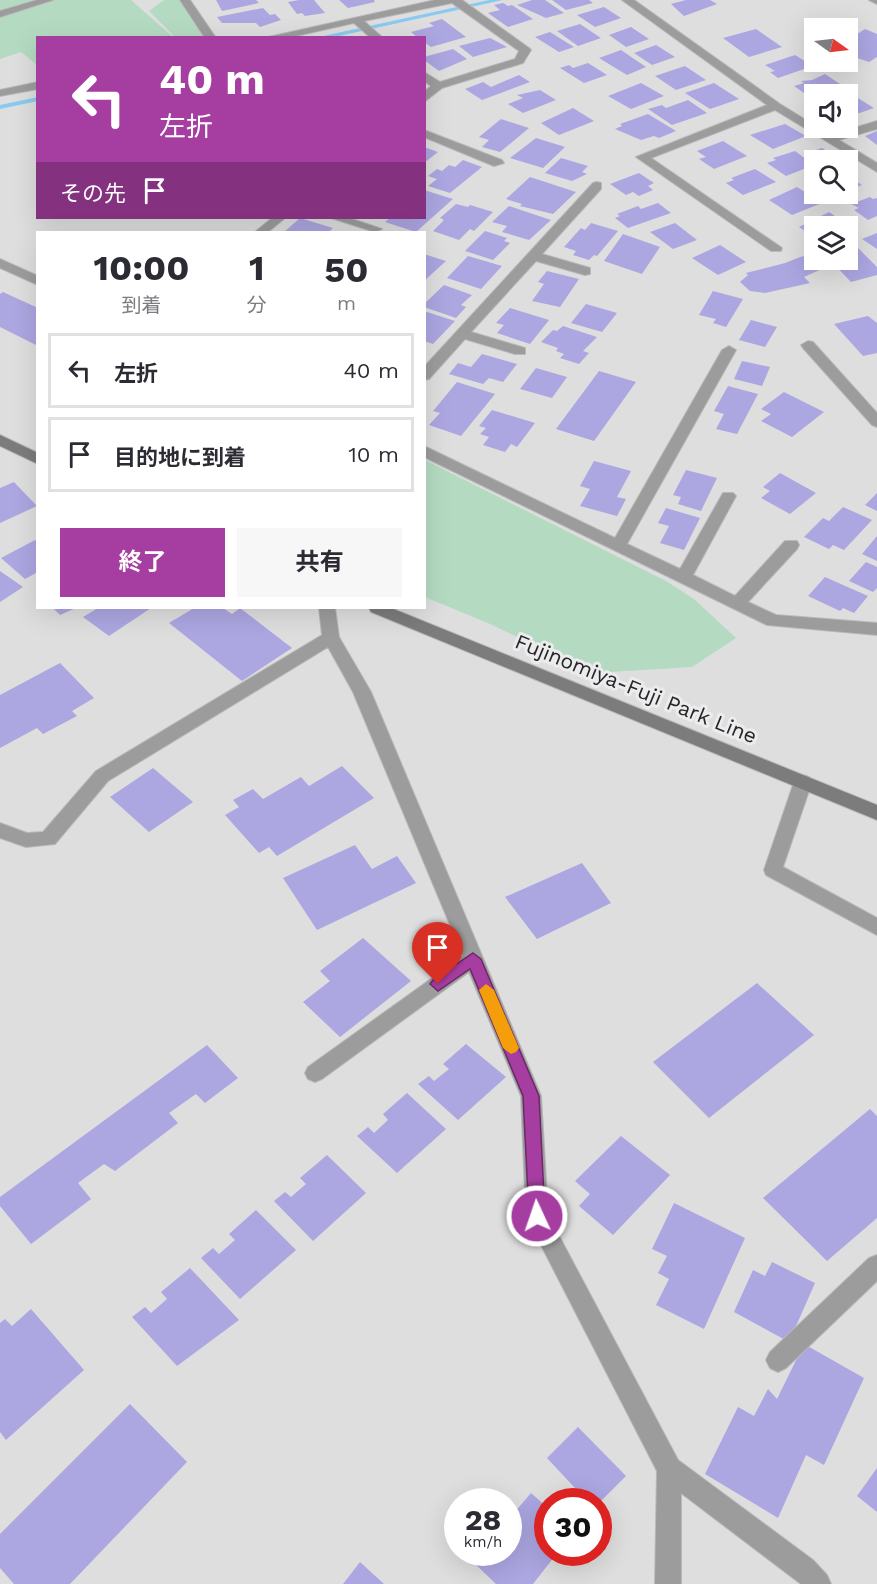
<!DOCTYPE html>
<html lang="ja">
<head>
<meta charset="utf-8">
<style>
  :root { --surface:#fff; --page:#f7f7f7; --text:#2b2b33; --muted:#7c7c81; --line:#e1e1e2; --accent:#a63ea1 }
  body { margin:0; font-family:"Work Sans","Noto Sans JP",sans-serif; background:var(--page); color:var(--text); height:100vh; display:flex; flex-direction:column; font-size:22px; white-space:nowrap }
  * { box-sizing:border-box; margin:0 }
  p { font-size:20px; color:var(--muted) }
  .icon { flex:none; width:33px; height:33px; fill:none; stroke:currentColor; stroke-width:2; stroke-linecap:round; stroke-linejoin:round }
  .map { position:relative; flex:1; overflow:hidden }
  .panel { position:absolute; left:36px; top:231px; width:390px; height:378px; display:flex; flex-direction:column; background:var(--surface); border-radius:0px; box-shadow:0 6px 24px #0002 }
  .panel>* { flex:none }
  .top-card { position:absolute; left:36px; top:36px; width:390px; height:183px; border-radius:0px; box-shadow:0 6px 24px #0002; background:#a63ea1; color:#fff; overflow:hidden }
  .needle { width:39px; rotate:104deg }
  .controls { position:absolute; left:804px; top:18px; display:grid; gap:12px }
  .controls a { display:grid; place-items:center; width:54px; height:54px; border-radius:0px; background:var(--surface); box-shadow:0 6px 24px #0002; font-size:30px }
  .speed { position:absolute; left:444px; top:1488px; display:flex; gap:12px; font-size:30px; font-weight:700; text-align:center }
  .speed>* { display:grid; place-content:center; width:78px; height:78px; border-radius:50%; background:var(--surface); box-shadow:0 6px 24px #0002; line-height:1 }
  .speed small { font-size:15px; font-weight:400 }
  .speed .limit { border:9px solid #d22; background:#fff; color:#111 }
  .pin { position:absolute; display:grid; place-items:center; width:51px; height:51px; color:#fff; margin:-62px -26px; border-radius:50% 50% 50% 0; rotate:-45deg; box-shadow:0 0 6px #0007 }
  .pin .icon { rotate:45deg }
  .me { position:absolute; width:66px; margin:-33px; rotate:357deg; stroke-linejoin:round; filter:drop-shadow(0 0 4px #0008) }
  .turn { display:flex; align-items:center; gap:21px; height:126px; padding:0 24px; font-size:27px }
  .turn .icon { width:78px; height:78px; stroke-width:2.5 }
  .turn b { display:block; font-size:42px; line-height:51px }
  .then { display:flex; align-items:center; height:57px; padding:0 24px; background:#0003; gap:12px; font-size:22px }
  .eta { display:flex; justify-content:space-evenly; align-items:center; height:102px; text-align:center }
  .eta b { font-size:36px; font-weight:700; line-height:42px }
  .primary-button { display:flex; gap:12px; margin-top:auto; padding:12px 24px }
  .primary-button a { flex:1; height:69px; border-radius:0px; background:var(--accent); color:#fff; font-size:24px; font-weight:700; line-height:69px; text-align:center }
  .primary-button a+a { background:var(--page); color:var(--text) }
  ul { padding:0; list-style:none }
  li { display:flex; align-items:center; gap:18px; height:75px; margin:0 12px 9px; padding:0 12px; border:3px solid var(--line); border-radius:0px }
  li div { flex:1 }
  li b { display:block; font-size:22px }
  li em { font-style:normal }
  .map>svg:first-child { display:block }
</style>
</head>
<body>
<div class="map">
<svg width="877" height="1584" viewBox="0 0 877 1584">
  <rect width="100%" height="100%" fill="#dededf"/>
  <path fill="#b4dbc2" d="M 0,0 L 131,0 L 173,37 L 38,38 L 37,65 L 21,52 L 0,59 Z
    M 164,0 L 181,0 L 209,38 L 175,37 L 149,11 Z
    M 425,460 L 666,581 L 694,599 L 736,638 L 692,667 L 593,673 L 490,624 L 425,597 Z"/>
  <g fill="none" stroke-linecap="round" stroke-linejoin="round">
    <path fill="#8acaf0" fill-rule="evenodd" d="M 489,0 L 503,0 L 330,38 L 314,38 Z
      M 38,97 L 38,101 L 0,109 L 0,105 Z"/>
  </g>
  <path fill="#aca6e1" d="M 216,0 L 256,0 L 259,3 L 222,11 Z
    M 299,0 L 314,0 L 325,13 L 305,16 L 302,13 L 297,14 L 288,2 Z
    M 339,0 L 374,0 L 375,2 L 348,8 Z
    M 532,0 L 545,0 L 564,13 L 546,18 L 517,5 Z
    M 552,0 L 589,0 L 593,3 L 566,10 Z
    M 686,0 L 710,0 L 717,4 L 684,16 L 671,4 Z
    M 503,3 L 508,6 L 512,5 L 533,19 L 508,27 L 488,13 L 500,10 L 494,5 Z
    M 604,7 L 621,18 L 595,27 L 577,15 Z
    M 263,8 L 270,15 L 275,14 L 281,20 L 260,27 L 256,23 L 222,23 L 217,17 Z
    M 442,19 L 466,37 L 431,47 L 424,42 L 424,38 L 418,38 L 411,32 L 434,26 L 429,23 Z
    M 580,24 L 601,38 L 578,46 L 557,31 Z
    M 631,27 L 649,39 L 626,47 L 609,35 Z
    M 756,29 L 782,47 L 749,57 L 723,38 Z
    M 865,29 L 877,34 L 877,57 L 869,62 L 854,57 L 848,61 L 848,40 Z
    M 550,32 L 574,47 L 559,52 L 535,37 Z
    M 490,38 L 507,47 L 473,57 L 459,46 Z
    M 656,45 L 675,57 L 652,65 L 634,53 Z
    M 453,49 L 467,59 L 439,71 L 424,60 L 424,57 Z
    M 621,50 L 646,67 L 627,75 L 599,58 Z
    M 795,55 L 813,66 L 778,78 L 770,72 L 775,71 L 765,65 Z
    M 588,63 L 607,75 L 584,83 L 560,68 L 569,65 L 573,68 Z
    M 685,66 L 706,80 L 676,90 L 655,76 Z
    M 825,74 L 846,88 L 811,98 L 794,86 L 804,83 L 801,81 L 812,80 Z
    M 519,75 L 530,82 L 482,100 L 465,89 L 483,82 L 491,87 Z
    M 641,83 L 664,96 L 631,109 L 608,96 Z
    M 714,83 L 739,99 L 710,109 L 685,93 Z
    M 540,90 L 556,100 L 523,113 L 508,104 L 523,98 L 517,95 Z
    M 853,95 L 874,108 L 848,117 L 848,97 Z
    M 688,100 L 707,113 L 672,125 L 648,109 L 662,105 L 666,108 Z
    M 573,108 L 594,121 L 559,135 L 541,123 Z
    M 648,114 L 676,131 L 659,138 L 654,136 L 641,140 L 615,129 L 622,126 L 620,124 Z
    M 501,119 L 529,128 L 500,152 L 482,147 L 489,140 L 479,137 Z
    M 785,124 L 806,136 L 773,149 L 750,135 Z
    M 877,131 L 877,145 L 865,136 Z
    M 536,138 L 565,147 L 543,168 L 510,158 Z
    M 723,141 L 747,156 L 714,169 L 699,159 L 706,157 L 697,151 Z
    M 424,147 L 438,152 L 424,163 Z
    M 822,148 L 839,159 L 818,160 L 807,153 Z
    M 795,151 L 814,165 L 786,176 L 767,163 L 776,160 L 773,158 Z
    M 561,158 L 588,166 L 582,172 L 587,174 L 572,181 L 545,173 Z
    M 463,160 L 482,167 L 450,193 L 428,186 L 437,179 L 428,176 L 437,169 L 442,171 L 449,165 L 455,167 Z
    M 755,169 L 776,182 L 743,195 L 726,183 L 734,180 L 731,178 Z
    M 639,173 L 654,183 L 648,186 L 653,190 L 639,196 L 633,192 L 626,195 L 610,184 Z
    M 848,176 L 862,185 L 848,190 Z
    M 530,177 L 576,192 L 553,214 L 520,206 L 522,204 L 506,199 Z
    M 797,187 L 822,203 L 792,215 L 769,200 Z
    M 424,190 L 453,199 L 416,232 L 385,222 L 390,218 L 424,218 Z
    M 870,197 L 873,199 L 877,198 L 877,216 L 868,220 L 854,210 L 859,208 L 851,204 Z
    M 658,203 L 671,213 L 628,228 L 615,218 L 620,216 L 617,214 L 638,206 L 641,209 Z
    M 456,204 L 468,207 L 470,205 L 493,212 L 474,231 L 470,229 L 459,240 L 433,231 L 444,220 L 440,218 Z
    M 509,206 L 551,220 L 529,240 L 502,232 L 507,226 L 492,222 Z
    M 829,212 L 851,227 L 814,226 L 814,237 L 799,227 Z
    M 300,218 L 333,228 L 329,232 L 284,232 Z
    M 591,223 L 618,231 L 597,256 L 594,255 L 589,260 L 573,255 L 576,251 L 564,247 L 581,228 L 585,230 Z
    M 675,223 L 697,240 L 673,249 L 650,232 Z
    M 485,231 L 507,238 L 504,241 L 510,243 L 493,260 L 465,251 Z
    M 877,233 L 877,249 L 862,239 Z
    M 623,234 L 660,247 L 642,274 L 604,261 Z
    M 720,245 L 746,262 L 718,275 L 692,258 Z
    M 858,248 L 877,267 L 877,275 L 851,282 L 830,260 L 848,260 L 848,251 Z
    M 424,254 L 446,261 L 424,281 Z
    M 468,256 L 502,266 L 481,289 L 447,278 Z
    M 803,256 L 824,268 L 804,277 L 810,283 L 765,293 L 750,291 L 740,282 L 748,275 L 746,273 L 785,263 Z
    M 547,271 L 579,279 L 560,307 L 532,301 L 544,284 L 538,282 Z
    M 444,285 L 472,295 L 461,305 L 466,307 L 456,318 L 424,307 L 424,304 Z
    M 713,291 L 743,299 L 726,327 L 713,323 L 716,319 L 699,315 Z
    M 3,292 L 38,308 L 38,346 L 0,327 L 0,294 Z
    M 586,304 L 617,313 L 602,332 L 571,323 Z
    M 510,308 L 549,320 L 530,344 L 497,333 L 504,325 L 496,323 Z
    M 424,311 L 455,321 L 433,344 L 424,341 Z
    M 868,316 L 877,323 L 877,353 L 863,356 L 834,324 Z
    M 751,320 L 777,327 L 765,347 L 739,340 Z
    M 563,326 L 597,337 L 583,351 L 589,353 L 579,364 L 560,358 L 564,354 L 556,351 L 558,348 L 541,342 L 553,330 L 557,331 Z
    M 482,354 L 517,364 L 503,382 L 489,378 L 483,384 L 449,374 L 458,363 L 471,367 Z
    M 742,361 L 770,367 L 762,386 L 734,379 Z
    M 536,368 L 567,377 L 552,398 L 520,389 Z
    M 599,371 L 636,382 L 594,441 L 556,429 Z
    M 457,382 L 495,394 L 461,436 L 429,425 L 440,413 L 433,411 Z
    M 728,386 L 758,394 L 737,434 L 716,429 L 724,414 L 714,411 Z
    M 784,392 L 824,412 L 792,437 L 761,421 L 771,414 L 761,409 Z
    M 492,410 L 535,423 L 517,447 L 511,444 L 505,452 L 483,445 L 489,437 L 480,434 L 486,428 L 479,426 Z
    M 594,461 L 631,471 L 617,497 L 626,499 L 617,516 L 580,506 L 590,489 L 580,486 Z
    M 686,470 L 717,478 L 701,511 L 678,504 L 681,497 L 673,495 Z
    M 780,473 L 816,493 L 790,514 L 761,498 L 770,491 L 763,487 Z
    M 14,482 L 37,506 L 0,523 L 0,488 Z
    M 877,493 L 877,511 L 865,505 Z
    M 843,507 L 872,520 L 844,550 L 833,545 L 829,549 L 804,537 L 823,518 L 829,521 Z
    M 666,508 L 700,518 L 684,550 L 660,543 L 669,526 L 658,523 Z
    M 877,536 L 877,561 L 862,554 Z
    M 35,540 L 38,542 L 38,572 L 25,579 L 1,558 Z
    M 866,562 L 877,567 L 877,588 L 873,592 L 849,581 Z
    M 0,571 L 23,587 L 0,602 Z
    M 825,577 L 868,596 L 854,613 L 843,608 L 840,611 L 808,596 Z
    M 53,608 L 76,608 L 60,615 Z
    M 98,608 L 151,608 L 109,636 L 83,617 Z
    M 194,608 L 223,608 L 232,614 L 240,608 L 292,648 L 242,681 L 169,623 Z
    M 60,663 L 94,698 L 72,711 L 77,716 L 43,734 L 37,728 L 0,748 L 0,695 Z
    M 342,766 L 374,798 L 277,856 L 269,847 L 259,853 L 225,815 L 239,807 L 233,800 L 253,789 L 263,799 L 301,777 L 309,786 Z
    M 153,768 L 193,802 L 149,832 L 110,797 Z
    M 355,845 L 372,869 L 397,856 L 416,883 L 317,930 L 283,878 Z
    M 582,863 L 611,903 L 537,939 L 505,897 Z
    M 363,938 L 411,981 L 340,1037 L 303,1002 L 330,981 L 320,971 Z
    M 757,983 L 814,1035 L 709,1118 L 653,1062 Z
    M 466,1044 L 506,1077 L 458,1120 L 418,1084 L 429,1076 L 434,1081 L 449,1069 L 443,1064 Z
    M 207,1045 L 238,1078 L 205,1103 L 196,1094 L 169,1113 L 178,1123 L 115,1171 L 104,1164 L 78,1183 L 91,1199 L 31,1244 L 0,1206 L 0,1197 Z
    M 407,1093 L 446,1129 L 397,1173 L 357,1136 L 368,1127 L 374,1133 L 388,1120 L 383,1114 Z
    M 870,1109 L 877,1116 L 877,1218 L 827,1261 L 763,1198 Z
    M 621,1136 L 670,1175 L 613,1235 L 579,1206 L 590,1194 L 575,1181 Z
    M 327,1155 L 366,1193 L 313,1241 L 274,1201 L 285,1192 L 291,1197 L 306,1184 L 300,1178 Z
    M 674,1203 L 745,1238 L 704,1329 L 656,1305 L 669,1279 L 658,1273 L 667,1256 L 652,1249 Z
    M 256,1210 L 296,1250 L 240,1299 L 201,1258 L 213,1248 L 219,1254 L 235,1240 L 229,1234 Z
    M 772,1262 L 815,1283 L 789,1342 L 734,1312 L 753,1270 L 765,1276 Z
    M 190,1268 L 239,1320 L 177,1366 L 132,1317 L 145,1307 L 151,1313 L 167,1299 L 161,1292 Z
    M 31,1309 L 84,1370 L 6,1440 L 0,1432 L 0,1323 L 5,1319 L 12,1326 Z
    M 804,1344 L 864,1378 L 824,1465 L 806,1455 L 778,1518 L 705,1474 L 738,1407 L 754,1416 L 768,1389 L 777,1399 Z
    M 130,1404 L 187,1462 L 70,1584 L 14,1584 L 0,1568 L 0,1534 Z
    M 578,1427 L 626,1476 L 598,1504 L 598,1502 L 588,1502 L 547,1458 Z
    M 877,1468 L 877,1512 L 857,1496 Z
    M 531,1493 L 548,1508 L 548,1552 L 558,1552 L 533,1584 L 496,1584 L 474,1563 L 482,1552 L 508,1552 L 508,1520 Z
    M 360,1562 L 384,1584 L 343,1584 Z"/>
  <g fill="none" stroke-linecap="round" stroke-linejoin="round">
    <defs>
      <path id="street" d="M 37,0 L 53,0 L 0,17 L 0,11 Z
        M 180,0 L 190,0 L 216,38 L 205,38 Z
        M 435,0 L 462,0 L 529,48 L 531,50 L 523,63 L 442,88 L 424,102 L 424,92 L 431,86 L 424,81 L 424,72 L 440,82 L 515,59 L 519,51 L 452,3 L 364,21 L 383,38 L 371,38 L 354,23 L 287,38 L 264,38 Z
        M 622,0 L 634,0 L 780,104 L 814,125 L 814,128 L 831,135 L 877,121 L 877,129 L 839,140 L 877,163 L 877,172 L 775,110 L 651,158 L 782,248 L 781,251 L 771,251 L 636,157 L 767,105 Z
        M 869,0 L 877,0 L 877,4 Z
        M 38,82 L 38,89 L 0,96 L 0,90 Z
        M 424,130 L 502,160 L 504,163 L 494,166 L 424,137 Z
        M 597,182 L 601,183 L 601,189 L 542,254 L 590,268 L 590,274 L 585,275 L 536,261 L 471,332 L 525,348 L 525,354 L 515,354 L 465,339 L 429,379 L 424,380 L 424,367 L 593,183 Z
        M 272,218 L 285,218 L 268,232 L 255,232 Z
        M 331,218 L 349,218 L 382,229 L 375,232 Z
        M 0,259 L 38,276 L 38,285 L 0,268 Z
        M 808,341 L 813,342 L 877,413 L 877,427 L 872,425 L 803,348 L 801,345 Z
        M 729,346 L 736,350 L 627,544 L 680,569 L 723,493 L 733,493 L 736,496 L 693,575 L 735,596 L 785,541 L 797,541 L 799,545 L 797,549 L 748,602 L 776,615 L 877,623 L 877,635 L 767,625 L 424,457 L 424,446 L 615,538 L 722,350 Z
        M 319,608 L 335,608 L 339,637 L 371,692 L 541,1096 L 548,1215 L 678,1460 L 813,1560 L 827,1575 L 831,1584 L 801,1584 L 681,1493 L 681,1584 L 655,1584 L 657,1471 L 526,1216 L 521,1096 L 469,972 L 322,1079 L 315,1082 L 308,1079 L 305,1073 L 308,1067 L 463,956 L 353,692 L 328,647 L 108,781 L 55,844 L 26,847 L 0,838 L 0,823 L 27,833 L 43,832 L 96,771 L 322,635 Z
        M 803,775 L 809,777 L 812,782 L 783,867 L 877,918 L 877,935 L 766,875 L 764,870 L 794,782 L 797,777 Z
        M 877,1255 L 877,1281 L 786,1368 L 778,1372 L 770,1368 L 766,1360 L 770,1352 L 869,1258 Z"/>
      <path id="secondary" d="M 0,435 L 38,453 L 38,464 L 0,446 Z
        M 369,608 L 391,608 L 877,805 L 877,820 L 371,612 Z"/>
    </defs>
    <use href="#street" stroke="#b9b9ba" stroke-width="2"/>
    <use href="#secondary" stroke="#b9b9ba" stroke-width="2"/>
    <use href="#street" fill="#9d9c9c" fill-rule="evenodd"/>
    <use href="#secondary" fill="#7d7c7c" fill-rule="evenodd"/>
  </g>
  <path fill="#a63ea1" stroke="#6c2869" stroke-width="1.5" d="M 473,953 L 481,959 L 539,1096 L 545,1216 L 543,1221 L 537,1223 L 531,1221 L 529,1216 L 523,1096 L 470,969 L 438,991 L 430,984 L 433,980 Z"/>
  <path fill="#f59e0b" d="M 486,984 L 494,990 L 519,1048 L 516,1052 L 511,1054 L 503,1048 L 479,990 Z"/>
  <g text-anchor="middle" stroke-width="6" stroke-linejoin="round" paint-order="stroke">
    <g font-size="21" fill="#262626" stroke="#ecebed">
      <text transform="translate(636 689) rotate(22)" y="7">Fujinomiya-Fuji Park Line</text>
    </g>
  </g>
</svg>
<div class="controls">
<a><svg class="needle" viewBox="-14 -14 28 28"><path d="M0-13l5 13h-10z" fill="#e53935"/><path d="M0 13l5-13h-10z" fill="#7c7c81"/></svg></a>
<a><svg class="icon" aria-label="sound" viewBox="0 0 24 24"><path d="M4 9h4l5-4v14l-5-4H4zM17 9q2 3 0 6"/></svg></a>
<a><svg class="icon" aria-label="search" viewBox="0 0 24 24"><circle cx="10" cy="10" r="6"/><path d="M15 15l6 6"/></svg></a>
<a><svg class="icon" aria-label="layers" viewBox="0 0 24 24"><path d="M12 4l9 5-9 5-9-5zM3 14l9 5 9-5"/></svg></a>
</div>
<div class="speed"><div>28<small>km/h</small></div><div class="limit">30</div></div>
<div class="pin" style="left:438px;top:984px;background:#d93025"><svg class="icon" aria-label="arrive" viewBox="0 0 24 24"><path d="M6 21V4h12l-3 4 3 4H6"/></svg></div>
<svg class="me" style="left:537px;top:1216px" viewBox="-20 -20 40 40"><circle r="17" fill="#a63ea1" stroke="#fff" stroke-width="3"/><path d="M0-11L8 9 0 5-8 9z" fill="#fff"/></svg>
<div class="top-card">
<div class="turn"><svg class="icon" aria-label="left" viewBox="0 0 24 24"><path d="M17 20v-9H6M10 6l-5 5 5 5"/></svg><div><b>40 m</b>左折</div></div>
<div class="then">その先<svg class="icon" aria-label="arrive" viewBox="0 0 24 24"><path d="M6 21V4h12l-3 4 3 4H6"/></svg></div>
</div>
<section class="panel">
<div class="eta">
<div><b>10:00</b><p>到着</p></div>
<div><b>1</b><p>分</p></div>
<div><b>50</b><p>m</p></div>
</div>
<ul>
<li><svg class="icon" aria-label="left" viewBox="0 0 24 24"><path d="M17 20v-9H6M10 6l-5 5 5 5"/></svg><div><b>左折</b></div><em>40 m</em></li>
<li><svg class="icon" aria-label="arrive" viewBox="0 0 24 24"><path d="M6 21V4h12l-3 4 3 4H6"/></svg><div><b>目的地に到着</b></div><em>10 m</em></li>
</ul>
<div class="primary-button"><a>終了</a><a>共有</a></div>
</section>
</div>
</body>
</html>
